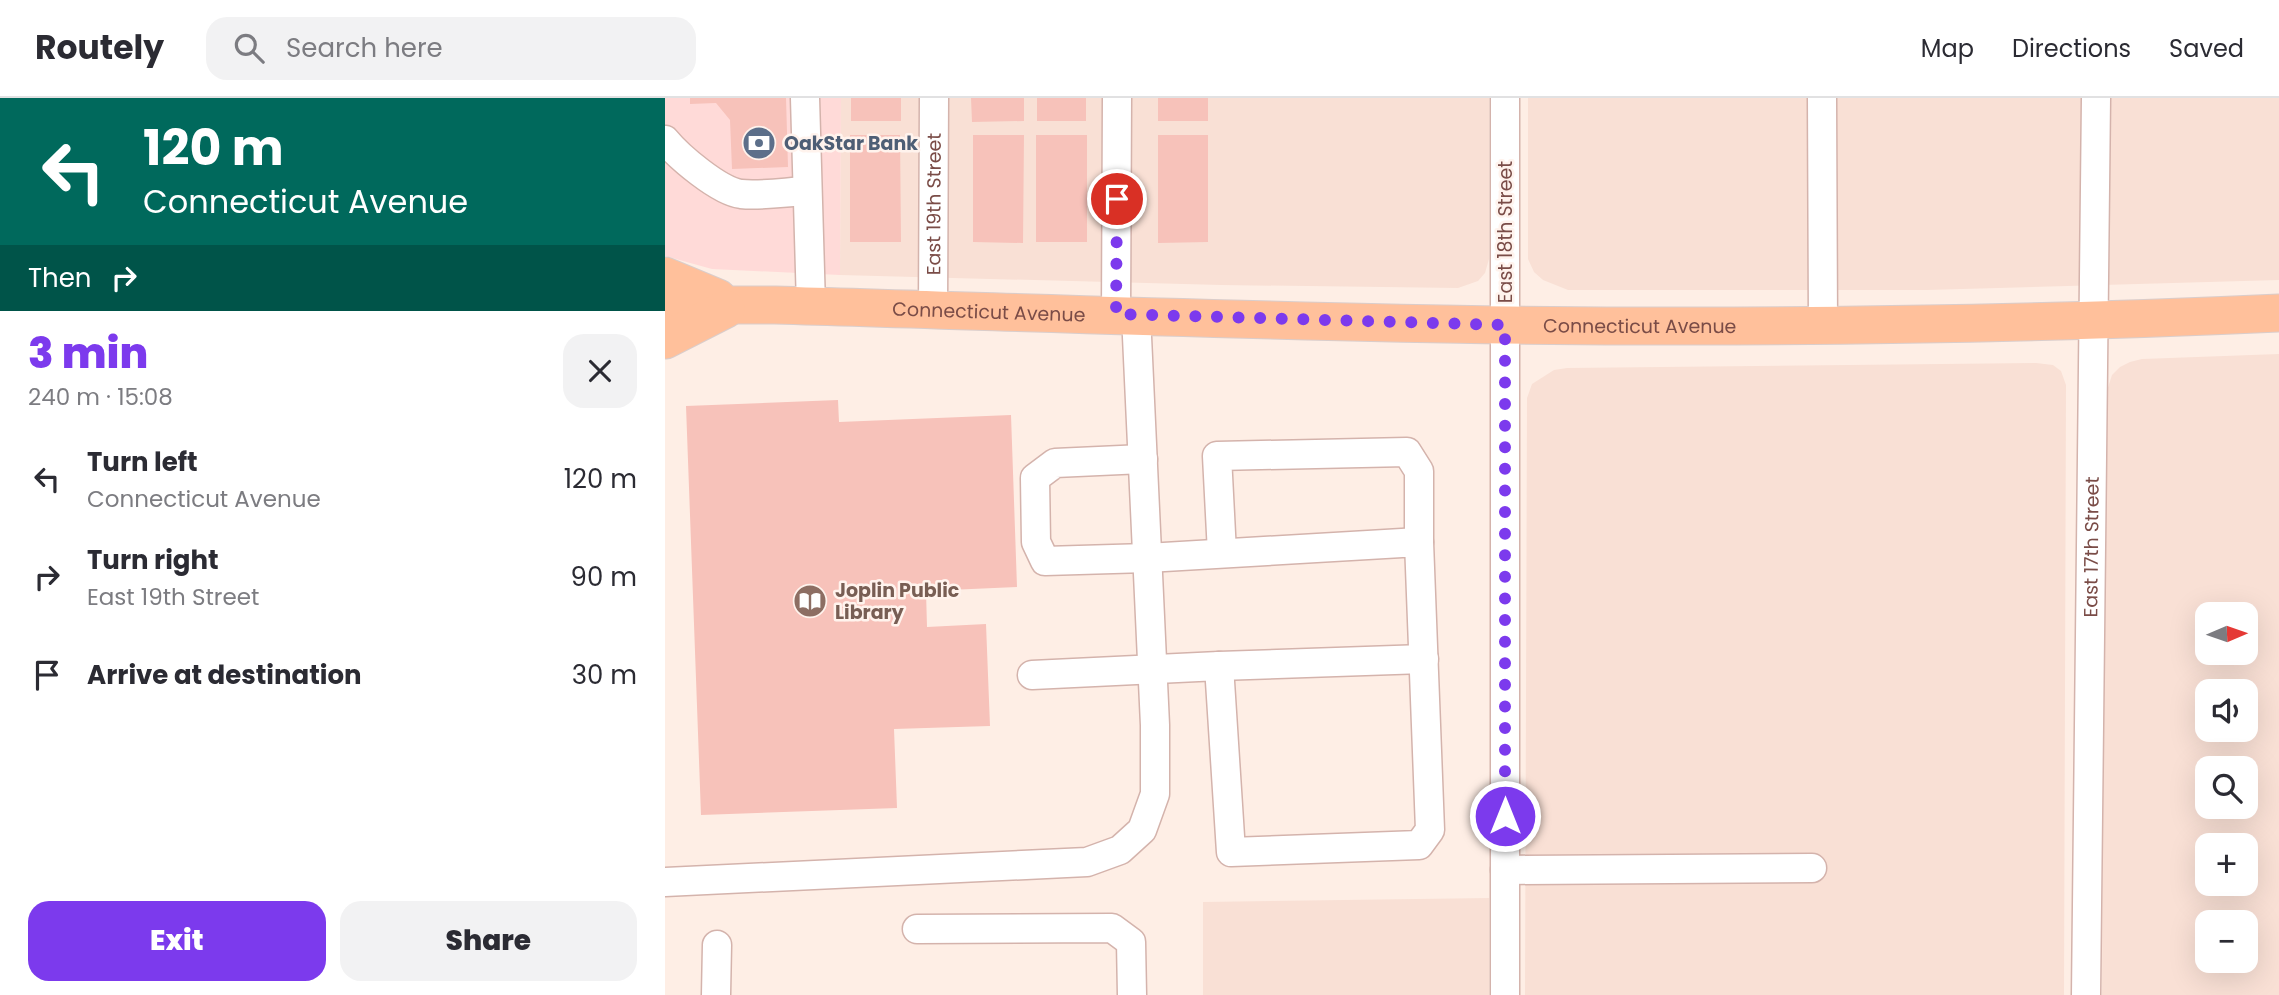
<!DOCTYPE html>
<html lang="en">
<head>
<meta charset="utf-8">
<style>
  :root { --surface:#fff; --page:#f2f2f3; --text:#2b2b33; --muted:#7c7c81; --line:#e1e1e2; --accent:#7c3aed }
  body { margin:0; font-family:Poppins,sans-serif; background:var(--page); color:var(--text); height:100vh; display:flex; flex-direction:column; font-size:26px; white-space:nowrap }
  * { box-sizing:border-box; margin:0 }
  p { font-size:23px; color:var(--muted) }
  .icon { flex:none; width:38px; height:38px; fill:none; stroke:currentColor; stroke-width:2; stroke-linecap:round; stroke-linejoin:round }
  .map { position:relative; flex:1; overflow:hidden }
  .panel { display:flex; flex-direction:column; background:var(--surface); width:665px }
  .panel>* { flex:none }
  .top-card { background:#00695c; color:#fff; overflow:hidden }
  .needle { width:46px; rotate:88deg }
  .tools { position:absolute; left:1530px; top:504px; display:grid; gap:14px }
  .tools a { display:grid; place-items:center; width:63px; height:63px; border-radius:14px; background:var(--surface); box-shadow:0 7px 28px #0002; font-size:35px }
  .pin { position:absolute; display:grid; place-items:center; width:60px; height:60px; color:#fff; margin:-30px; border:4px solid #fff; border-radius:50%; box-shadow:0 2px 7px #0007 }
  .me { position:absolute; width:77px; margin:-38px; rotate:0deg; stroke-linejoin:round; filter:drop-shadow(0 0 5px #0008) }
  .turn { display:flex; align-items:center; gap:24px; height:147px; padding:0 28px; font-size:32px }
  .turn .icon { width:91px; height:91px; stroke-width:2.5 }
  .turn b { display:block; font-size:49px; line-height:60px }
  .then { display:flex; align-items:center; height:66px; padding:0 28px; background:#0003; gap:14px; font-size:26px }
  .round { display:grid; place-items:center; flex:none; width:74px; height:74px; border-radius:21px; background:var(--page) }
  .overview { display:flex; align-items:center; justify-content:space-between; height:119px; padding:0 28px }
  h1 { font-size:42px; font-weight:800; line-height:52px; color:var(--accent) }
  .button { display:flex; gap:14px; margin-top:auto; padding:14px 28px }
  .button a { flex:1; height:80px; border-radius:21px; background:var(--accent); color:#fff; font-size:28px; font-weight:800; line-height:80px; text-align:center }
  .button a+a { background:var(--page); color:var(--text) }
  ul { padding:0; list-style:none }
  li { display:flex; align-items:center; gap:21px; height:98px; padding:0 28px }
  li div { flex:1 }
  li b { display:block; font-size:26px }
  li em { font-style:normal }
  header { display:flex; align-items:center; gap:42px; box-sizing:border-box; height:98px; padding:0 35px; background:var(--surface); border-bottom:2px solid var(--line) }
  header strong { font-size:33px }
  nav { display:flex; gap:38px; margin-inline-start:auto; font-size:24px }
  .search { width:490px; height:63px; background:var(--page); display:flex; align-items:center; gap:18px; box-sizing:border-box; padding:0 24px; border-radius:21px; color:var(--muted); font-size:26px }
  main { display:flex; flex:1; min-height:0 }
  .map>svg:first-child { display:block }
</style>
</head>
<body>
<header>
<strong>Routely</strong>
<div class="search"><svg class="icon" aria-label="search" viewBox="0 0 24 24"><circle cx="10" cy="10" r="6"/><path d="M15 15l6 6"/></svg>Search here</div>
<nav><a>Map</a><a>Directions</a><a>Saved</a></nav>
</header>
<main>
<section class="panel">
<div class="top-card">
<div class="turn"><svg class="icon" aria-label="left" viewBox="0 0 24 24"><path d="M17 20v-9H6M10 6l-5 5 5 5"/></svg><div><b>120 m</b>Connecticut Avenue</div></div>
<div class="then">Then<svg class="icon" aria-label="right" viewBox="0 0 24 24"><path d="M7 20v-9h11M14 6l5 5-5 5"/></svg></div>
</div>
<div class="overview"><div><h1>3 min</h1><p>240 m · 15:08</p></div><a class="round"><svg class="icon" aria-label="close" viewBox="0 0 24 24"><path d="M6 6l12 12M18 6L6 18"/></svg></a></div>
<ul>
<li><svg class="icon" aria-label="left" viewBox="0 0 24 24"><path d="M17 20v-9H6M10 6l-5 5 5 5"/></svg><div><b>Turn left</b><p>Connecticut Avenue</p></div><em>120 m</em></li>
<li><svg class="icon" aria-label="right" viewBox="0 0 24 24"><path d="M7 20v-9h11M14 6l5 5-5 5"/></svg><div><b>Turn right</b><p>East 19th Street</p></div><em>90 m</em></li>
<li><svg class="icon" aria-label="arrive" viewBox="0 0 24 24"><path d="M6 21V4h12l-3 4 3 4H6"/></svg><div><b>Arrive at destination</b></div><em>30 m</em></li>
</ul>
<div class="button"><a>Exit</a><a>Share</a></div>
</section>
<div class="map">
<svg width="1614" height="897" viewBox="0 0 1614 897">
  <rect width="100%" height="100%" fill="#feeee5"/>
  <path fill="#f9e0d5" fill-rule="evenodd" d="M 176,0 L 824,0 L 824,161 L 820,175 L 813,183 L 793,190 L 556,187 L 175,177 Z
    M 863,0 L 1614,0 L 1614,182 L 1262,192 L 903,192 L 878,182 L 869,174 L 863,161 Z
    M 1614,256 L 1614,897 L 1437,897 L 1439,302 L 1447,277 L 1455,269 L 1465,264 L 1477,261 ZM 1542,516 L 1580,516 L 1580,555 L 1542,555 ZM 1542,593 L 1580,593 L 1580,632 L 1542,632 ZM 1542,670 L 1580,670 L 1580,709 L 1542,709 ZM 1542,747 L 1580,747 L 1580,786 L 1542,786 ZM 1542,824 L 1580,824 L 1580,863 L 1542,863 Z
    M 1371,265 L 1388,267 L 1396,273 L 1401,287 L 1399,897 L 860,897 L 862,300 L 867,286 L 889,272 L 902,270 Z
    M 824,800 L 824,897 L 538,897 L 538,804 Z"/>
  <path fill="#ffdad8" d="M 0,0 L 176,0 L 175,177 L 47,171 L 0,158 Z"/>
  <path fill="#f7c2ba" d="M 25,0 L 121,0 L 123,69 L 67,71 L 65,22 L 51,5 L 25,6 Z
    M 186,0 L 236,0 L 236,23 L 186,23 Z
    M 306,0 L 359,0 L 359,23 L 307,24 Z
    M 372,0 L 421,0 L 421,23 L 372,23 Z
    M 493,0 L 543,0 L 543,23 L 493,23 Z
    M 185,37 L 235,37 L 236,144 L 185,144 Z
    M 308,37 L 359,37 L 358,145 L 308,144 Z
    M 371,37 L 422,37 L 422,144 L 371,144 Z
    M 493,37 L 543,37 L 543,144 L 493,145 Z
    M 173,302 L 174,324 L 346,317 L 352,489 L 261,493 L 262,529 L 321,526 L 325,628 L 229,631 L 232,710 L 36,717 L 21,308 Z"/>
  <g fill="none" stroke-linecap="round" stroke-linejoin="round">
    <defs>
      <g id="minor">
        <path d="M 140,0 L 146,208"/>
        <path d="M 1157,0 L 1158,227"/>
        <path d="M 0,42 C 14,59 54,93 76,96 C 97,98 121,94 142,93"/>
        <path id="s1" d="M 268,211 L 269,0"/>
        <path d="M 451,216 L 452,0"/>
        <path d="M 557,455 L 552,358 L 742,354 L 754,373 L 754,444"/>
        <path d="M 554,568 L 759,561"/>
        <path d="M 367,577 L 554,568 L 566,754 L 754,747 L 765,732 L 754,444 L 482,460 L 380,463 L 371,444 L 370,380 L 390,365 L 478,361"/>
        <path d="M 840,772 L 1147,770"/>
        <path d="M 0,784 L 422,764 L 455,752 L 477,732 L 490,696 L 490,627 L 471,217"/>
        <path d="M 252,831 L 447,830 L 466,844 L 467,897"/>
        <path d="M 51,897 L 52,847"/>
        <path d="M 840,897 L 840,0"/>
        <path id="s2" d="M 1421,897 L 1431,0"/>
      </g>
      <g id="major">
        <path d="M 0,178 L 53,200"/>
        <path id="s3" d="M 0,207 L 110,207 C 354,214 598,224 843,227 C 1100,230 1357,227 1614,215"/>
        <path d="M 0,242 L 61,211"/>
      </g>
    </defs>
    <use href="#minor" stroke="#d4b3ac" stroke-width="31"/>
    <use href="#major" stroke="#dacdcb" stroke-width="39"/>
    <use href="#minor" stroke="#fff" stroke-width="28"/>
    <use href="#major" stroke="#ffc09b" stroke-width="37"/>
  </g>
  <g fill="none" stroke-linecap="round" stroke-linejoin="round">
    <path stroke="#7c3aed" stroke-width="12" stroke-dasharray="0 21.6" d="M 452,101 L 451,216 L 840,227 L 840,718"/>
  </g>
  <defs>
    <symbol id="bank-disc" viewBox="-11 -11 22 22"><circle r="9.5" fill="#5c6f8a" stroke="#fff3ed"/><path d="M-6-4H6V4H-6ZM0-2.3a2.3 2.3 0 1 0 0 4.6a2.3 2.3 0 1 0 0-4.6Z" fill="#fff"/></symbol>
    <symbol id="library-disc" viewBox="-11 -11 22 22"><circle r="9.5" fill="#8d6e63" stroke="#fff3ed"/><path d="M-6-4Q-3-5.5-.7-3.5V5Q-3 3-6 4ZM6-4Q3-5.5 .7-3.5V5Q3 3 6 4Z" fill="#fff"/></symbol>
  </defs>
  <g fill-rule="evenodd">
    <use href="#bank-disc" x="75" y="26" width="38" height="38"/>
    <use href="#library-disc" x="126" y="484" width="38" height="38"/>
  </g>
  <g text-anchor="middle" stroke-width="5" stroke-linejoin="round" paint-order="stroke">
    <g font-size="19" font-weight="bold" fill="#4e5e75" stroke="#fff3ed" text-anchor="start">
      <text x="119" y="52">OakStar Bank</text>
    </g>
    <g font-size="19" fill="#7a4c47" stroke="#fff3ed">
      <text dy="7" stroke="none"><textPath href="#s1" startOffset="105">East 19th Street</textPath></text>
      <text transform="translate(840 134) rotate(-90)" y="7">East 18th Street</text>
      <text dy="7" stroke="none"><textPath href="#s3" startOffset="324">Connecticut Avenue</textPath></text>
      <text dy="7" stroke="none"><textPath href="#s3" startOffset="975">Connecticut Avenue</textPath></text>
      <text dy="7" stroke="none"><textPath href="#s2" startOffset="448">East 17th Street</textPath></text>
    </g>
    <g font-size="19" font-weight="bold" fill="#785e54" stroke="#fff3ed" text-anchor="start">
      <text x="170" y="499">Joplin Public<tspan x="170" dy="22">Library</tspan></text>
    </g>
  </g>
</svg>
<div class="tools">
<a><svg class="needle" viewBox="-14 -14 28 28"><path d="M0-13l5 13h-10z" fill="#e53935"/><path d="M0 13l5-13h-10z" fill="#7c7c81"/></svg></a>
<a><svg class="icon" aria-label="sound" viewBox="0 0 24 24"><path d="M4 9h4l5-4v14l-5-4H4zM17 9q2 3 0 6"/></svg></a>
<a><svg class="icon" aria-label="search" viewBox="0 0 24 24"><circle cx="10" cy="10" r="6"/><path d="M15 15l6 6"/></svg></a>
<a>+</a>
<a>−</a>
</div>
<div class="pin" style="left:452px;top:101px;background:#d93025"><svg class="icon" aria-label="arrive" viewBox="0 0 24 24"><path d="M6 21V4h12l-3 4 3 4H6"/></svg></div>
<svg class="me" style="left:840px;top:718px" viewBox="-20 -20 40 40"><circle r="17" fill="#7c3aed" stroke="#fff" stroke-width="3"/><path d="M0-11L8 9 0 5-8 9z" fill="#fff"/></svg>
</div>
</main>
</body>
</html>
